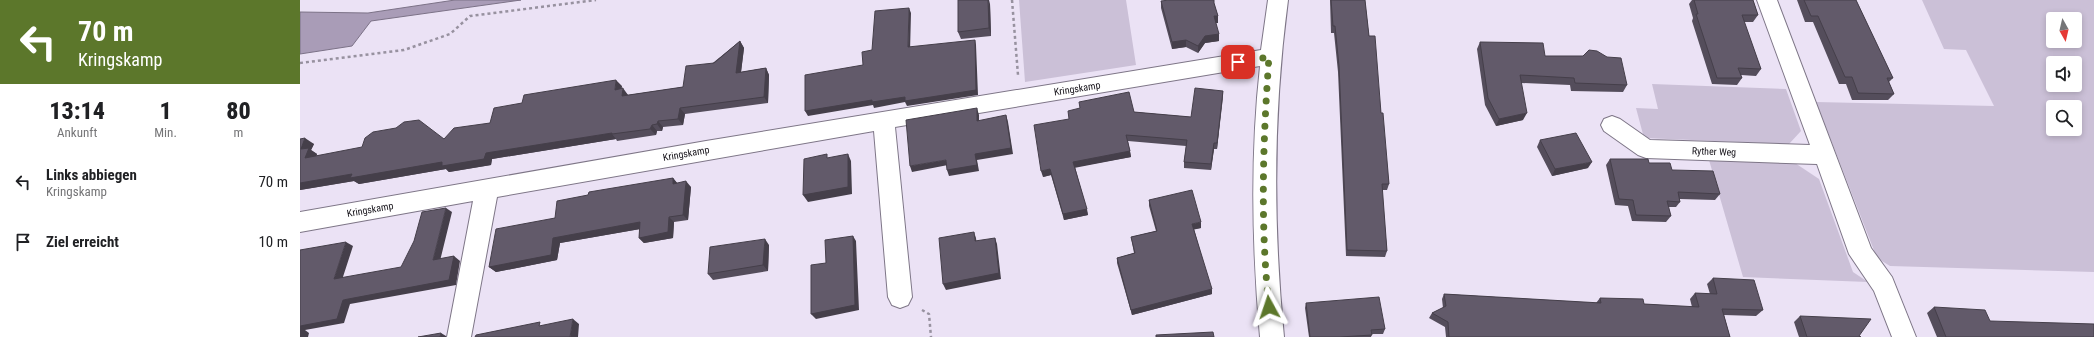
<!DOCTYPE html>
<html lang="de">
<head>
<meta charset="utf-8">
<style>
  :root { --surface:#fff; --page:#f2f2f2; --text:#202124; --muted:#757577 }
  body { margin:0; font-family:"Roboto Condensed",sans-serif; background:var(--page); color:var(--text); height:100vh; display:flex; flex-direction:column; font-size:15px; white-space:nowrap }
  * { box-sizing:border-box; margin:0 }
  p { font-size:13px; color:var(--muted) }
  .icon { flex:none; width:22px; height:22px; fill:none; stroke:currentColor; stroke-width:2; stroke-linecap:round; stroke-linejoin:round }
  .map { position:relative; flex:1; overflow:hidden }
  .sheet { display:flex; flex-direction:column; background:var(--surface); width:300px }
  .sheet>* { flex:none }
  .top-card { background:#5c772b; color:#fff; overflow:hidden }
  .needle { width:26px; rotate:172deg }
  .fabs { position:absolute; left:1746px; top:12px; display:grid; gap:8px }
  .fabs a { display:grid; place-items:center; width:36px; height:36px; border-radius:4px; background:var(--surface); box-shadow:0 2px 6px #0003; font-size:20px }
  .pin { position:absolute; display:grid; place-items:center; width:34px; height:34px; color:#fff; margin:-17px; border-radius:8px; box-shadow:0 2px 6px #0006 }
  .me { position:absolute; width:44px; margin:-22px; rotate:355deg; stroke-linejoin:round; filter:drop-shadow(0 0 3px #0008) }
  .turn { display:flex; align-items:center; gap:14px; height:84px; padding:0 12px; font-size:18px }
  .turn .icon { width:52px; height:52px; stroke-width:2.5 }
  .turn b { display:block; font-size:28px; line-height:34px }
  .eta { display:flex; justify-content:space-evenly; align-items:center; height:68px; text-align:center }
  .eta b { font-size:24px; font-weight:800; line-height:28px }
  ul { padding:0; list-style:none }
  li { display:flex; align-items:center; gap:12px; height:60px; padding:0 12px }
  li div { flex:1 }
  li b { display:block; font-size:15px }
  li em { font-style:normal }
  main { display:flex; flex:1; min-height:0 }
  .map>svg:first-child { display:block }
</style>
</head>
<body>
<main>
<section class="sheet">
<div class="top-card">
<div class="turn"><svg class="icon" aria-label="left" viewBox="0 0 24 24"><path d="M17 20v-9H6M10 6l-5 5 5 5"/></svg><div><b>70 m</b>Kringskamp</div></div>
</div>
<div class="eta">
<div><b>13:14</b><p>Ankunft</p></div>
<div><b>1</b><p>Min.</p></div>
<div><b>80</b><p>m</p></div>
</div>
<ul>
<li><svg class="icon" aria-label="left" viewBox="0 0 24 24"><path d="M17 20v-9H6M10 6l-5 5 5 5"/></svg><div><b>Links abbiegen</b><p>Kringskamp</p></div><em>70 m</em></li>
<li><svg class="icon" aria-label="arrive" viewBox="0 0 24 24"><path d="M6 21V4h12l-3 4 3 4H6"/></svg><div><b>Ziel erreicht</b></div><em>10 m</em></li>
</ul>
</section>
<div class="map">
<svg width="1794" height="337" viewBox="0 0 1794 337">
  <rect width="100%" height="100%" fill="#ebe2f5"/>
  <path fill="#cbc0d7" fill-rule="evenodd" d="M 719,0 L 826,0 L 836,65 L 725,82 Z
    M 1622,0 L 1794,0 L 1794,272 L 1590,266 L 1577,258 L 1516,102 L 1694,106 L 1666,50 L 1644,49 ZM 1753,19 L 1775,19 L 1775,41 L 1753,41 ZM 1753,63 L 1775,63 L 1775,85 L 1753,85 ZM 1753,107 L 1775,107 L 1775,129 L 1753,129 Z
    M 1352,84 L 1486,89 L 1501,131 L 1489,144 L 1344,138 L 1336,108 L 1358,109 Z
    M 1409,160 L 1495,163 L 1519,179 L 1553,272 L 1568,282 L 1443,277 Z"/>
  <path fill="#a99cb7" stroke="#7c7287" d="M 155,0 L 221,0 L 71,21 L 52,46 L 0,54 L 0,12 L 68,13 Z"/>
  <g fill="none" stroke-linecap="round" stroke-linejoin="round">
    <defs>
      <path id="minor" d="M 968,0 L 988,0 C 973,113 973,224 984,337 L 960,337 C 952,247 950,157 960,66 L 595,127 L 612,297 L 608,305 L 600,308 L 592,305 L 588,297 L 574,131 L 197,197 L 171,337 L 147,337 L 173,201 L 0,232 L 0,212 L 406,141 L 961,50 Z
        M 1457,0 L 1477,0 L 1571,248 L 1592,277 L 1616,337 L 1592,337 L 1574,291 L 1549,254 L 1517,164 L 1346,158 L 1338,155 L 1304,131 L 1301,125 L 1304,119 L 1312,116 L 1320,119 L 1350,140 L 1510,145 Z"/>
    </defs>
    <use href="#minor" stroke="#7e7687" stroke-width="2"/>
    <path stroke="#97919f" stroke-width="2.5" stroke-dasharray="3 3" stroke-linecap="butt" d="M 712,0 L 718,75
      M 0,63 L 104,50 L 150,34 L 170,16 L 296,0
      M 622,310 L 629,314 L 631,337"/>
    <use href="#minor" fill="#fff" fill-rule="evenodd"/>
  </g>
  <path fill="#544d5b" d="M 1030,0 L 1065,0 L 1069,36 L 1081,113 L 1089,184 L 1087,190 L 1082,190 L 1087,251 L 1085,257 L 1046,256 L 1038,72 L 1034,33 L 1031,33 Z
    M 1392,0 L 1453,0 L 1458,15 L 1453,22 L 1444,22 L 1461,69 L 1456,76 L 1441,75 L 1442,78 L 1437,85 L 1412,84 L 1392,21 L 1393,18 L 1389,4 Z
    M 1497,0 L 1556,0 L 1593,78 L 1589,82 L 1594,94 L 1588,100 L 1552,100 L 1546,84 L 1539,84 L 1513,22 L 1505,22 Z
    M 861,1 L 914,3 L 918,16 L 918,23 L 916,23 L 919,41 L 905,43 L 898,53 L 886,47 L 872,49 L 861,8 Z
    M 690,4 L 691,36 L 661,39 L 658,32 Z
    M 440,41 L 444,48 L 441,72 L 466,68 L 469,75 L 468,103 L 385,114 L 383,125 L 363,127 L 362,131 L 357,131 L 356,135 L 317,141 L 316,139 L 192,159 L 191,165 L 149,172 L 146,169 L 59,184 L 54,181 L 0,190 L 0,139 L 14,144 L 11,150 L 17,154 L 16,156 L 144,139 L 190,123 L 322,86 L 321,89 L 328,95 L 383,87 Z
    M 1180,42 L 1245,56 L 1327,85 L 1323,92 L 1271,91 L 1270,85 L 1221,83 L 1223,120 L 1196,126 L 1185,105 L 1177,49 Z
    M 923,91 L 917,149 L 914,149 L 911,170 L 884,168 L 884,162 L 886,146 L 828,141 L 831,157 L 775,167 L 788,215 L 764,220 L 751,175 L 743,177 L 769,119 L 780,108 L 834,112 L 891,117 Z
    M 1240,140 L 1288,168 L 1252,176 L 1237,147 Z
    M 1310,159 L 1349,163 L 1372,170 L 1420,194 L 1415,200 L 1380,199 L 1380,202 L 1376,207 L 1368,207 L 1371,216 L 1366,222 L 1332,221 L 1328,206 L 1315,205 L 1306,165 Z
    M 373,178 L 377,183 L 391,187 L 388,220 L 374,222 L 373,238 L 344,243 L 339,238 L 340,229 L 260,243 L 257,260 L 196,272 L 189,267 L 255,218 Z
    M 849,200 L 901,228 L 894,229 L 912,294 L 832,315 L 817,263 L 817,258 L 834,253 L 831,237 L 856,231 L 849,206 Z
    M 469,245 L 468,271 L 413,280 L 408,274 Z
    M 1413,278 L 1463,310 L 1456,316 L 1424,315 L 1430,337 L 1146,337 L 1145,327 L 1129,318 L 1132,313 L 1143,308 L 1142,299 L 1144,294 L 1296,303 L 1300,298 L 1344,304 L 1392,307 L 1390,299 L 1395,293 L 1410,294 L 1407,284 Z
    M 1006,303 L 1085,329 L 1083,334 L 1072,334 L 1071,337 L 1009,337 L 1005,308 Z
    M 1634,307 L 1690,321 L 1794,337 L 1637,337 L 1627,313 Z
    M 1500,316 L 1559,336 L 1561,337 L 1499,337 L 1494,322 Z"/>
  <path fill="#453f4a" d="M 688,0 L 689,0 L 690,4 L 691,36 L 689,28 Z
    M 609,8 L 611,13 L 610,52 L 608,47 Z
    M 914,16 L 918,16 L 918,23 L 914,23 Z
    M 919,34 L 919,41 L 905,43 L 898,53 L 898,46 L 905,36 Z
    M 675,40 L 676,45 L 678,95 L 607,106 L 605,102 L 574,108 L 573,105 L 508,116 L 505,111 Z
    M 886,40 L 886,47 L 872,49 L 872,42 Z
    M 440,41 L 444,48 L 440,80 L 436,73 Z
    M 466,68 L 469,75 L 468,103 L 464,97 Z
    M 316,80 L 322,86 L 320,96 L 315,90 Z
    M 323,88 L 328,95 L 322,96 Z
    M 923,91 L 923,97 L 917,149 L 917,143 Z
    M 380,108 L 385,114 L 383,125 L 378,119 Z
    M 677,108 L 679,115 L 679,127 L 677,121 Z
    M 1227,113 L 1223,120 L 1196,126 L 1199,119 Z
    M 706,115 L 708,122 L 713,154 L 677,160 L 679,171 L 649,176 L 647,170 L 675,154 Z
    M 358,121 L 363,127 L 362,131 L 357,124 Z
    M 352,125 L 357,131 L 356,135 L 350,129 Z
    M 312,133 L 312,134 L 316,139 L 192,159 L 191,165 L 149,172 L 146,169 L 59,184 L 54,181 L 0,190 L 0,183 L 52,174 Z
    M 5,138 L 14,144 L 11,150 L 17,154 L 14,164 L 5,158 L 1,149 Z
    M 914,143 L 914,149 L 911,170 L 911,164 Z
    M 830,151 L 831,157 L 774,168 L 773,162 Z
    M 548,154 L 551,161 L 552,194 L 508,202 L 503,195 Z
    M 646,160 L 648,165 L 612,172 L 610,166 Z
    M 1292,162 L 1288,168 L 1252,176 L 1255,169 Z
    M 750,169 L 751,175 L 743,177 L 741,171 Z
    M 373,178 L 378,184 L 373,184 Z
    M 386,181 L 391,187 L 388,220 L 383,215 Z
    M 146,208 L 152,212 L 139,265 L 133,260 Z
    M 787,209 L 788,215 L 764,220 L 763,214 Z
    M 369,217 L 374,222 L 373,238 L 344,243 L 339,238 Z
    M 340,222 L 346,228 L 260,243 L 257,260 L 196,272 L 189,267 L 253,238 Z
    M 901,222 L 901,228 L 892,230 L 892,224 Z
    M 674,232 L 676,238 L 677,247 L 675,241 Z
    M 553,236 L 556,241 L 559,310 L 516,319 L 511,314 Z
    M 695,238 L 697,244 L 701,279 L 646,290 L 643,284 Z
    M 465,239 L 469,245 L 468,271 L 463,265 Z
    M 46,242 L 53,246 L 41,283 L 34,279 Z
    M 154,256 L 160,261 L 156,285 L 50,304 L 44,323 L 5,330 L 9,333 L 8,337 L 0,337 L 0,326 L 43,300 Z
    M 912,289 L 912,294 L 832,315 L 831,310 Z
    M 273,319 L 279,324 L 278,337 L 270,337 Z
    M 141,333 L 146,336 L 146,337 L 140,337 Z"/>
  <path fill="#625a6a" stroke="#453f4a" d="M 658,0 L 688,0 L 689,28 L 658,32 Z
    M 869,0 L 914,0 L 914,3 L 918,16 L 914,16 L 919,34 L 905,36 L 898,46 L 886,40 L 872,42 L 861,1 Z
    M 1031,0 L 1065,0 L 1069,36 L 1075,36 L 1081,113 L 1083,113 L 1089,184 L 1082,184 L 1087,251 L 1047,250 L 1039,66 L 1035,26 L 1033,26 Z
    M 1394,0 L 1453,0 L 1458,15 L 1442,15 L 1461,69 L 1438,68 L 1442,78 L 1417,78 L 1396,14 L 1398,14 Z
    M 1504,0 L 1556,0 L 1593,78 L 1587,78 L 1594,94 L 1558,93 L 1552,77 L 1545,77 L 1518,16 L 1511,16 Z
    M 609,8 L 608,47 L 675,40 L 676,90 L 605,101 L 605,97 L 572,102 L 572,100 L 505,111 L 505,75 L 563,65 L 562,52 L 572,50 L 575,11 Z
    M 440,41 L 436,73 L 466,68 L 464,97 L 380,108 L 378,119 L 358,121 L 357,124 L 352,125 L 350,129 L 312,134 L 312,133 L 186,153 L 184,159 L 142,166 L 142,162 L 50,178 L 52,174 L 0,183 L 0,139 L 5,138 L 1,149 L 9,148 L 5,158 L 62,147 L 65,138 L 73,132 L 96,128 L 104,122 L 119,120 L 144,139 L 154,128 L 190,123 L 194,108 L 222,103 L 224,95 L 316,80 L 315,90 L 323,88 L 322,96 L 383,87 L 386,66 L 414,63 Z
    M 1180,42 L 1243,43 L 1245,56 L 1283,56 L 1289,50 L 1297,51 L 1307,57 L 1321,58 L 1327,85 L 1275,83 L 1274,78 L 1220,75 L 1227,113 L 1199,119 L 1188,98 Z
    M 895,88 L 923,91 L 917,143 L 914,143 L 911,164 L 884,162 L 887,140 L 826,135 L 830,151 L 773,162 L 787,209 L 763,214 L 750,169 L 741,171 L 734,125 L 769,119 L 768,111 L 780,108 L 779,102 L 829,92 L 834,112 L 891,117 Z
    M 677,108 L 677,121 L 706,115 L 711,148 L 675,154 L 677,165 L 647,170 L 646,160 L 610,166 L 606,120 Z
    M 1276,133 L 1292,162 L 1255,169 L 1240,140 Z
    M 527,154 L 527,158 L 548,154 L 548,187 L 503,195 L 504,159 Z
    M 1310,159 L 1348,159 L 1349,163 L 1370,163 L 1372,170 L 1413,171 L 1420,194 L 1378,192 L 1380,202 L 1367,201 L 1371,216 L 1336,215 L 1333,200 L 1319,199 Z
    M 373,178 L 373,184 L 386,181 L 383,215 L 369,217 L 368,232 L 339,238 L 340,222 L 253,238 L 251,255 L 189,267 L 196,229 L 255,218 L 257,201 L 288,195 L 289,192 Z
    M 892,190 L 901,222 L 892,224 L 912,289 L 831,310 L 817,258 L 835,253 L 831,237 L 857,231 L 849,200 Z
    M 146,208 L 133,260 L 154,256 L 149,280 L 43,300 L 37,319 L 0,326 L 0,250 L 46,242 L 34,279 L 101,267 L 114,241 L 122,212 Z
    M 674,232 L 675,241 L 695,238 L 699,273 L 643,284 L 639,238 Z
    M 553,236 L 555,305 L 511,314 L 511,265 L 526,263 L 525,240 Z
    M 465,239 L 463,265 L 408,274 L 410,247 Z
    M 1413,278 L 1454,280 L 1463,310 L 1422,309 L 1430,337 L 1149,337 L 1148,322 L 1132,313 L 1146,306 L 1144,294 L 1301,303 L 1300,298 L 1343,299 L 1344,304 L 1399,307 L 1395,293 L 1417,294 Z
    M 1079,297 L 1085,329 L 1071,330 L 1072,335 L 1040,337 L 1010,337 L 1006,303 Z
    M 1634,307 L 1685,310 L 1690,321 L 1794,324 L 1794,337 L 1646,337 Z
    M 1500,316 L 1571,319 L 1559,336 L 1561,337 L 1507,337 Z
    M 273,319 L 270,337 L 175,337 L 176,335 L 240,322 L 239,326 Z
    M 913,332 L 914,337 L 856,337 L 856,335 Z
    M 141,333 L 140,337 L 118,337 Z"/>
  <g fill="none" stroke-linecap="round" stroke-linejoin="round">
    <path stroke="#5c772b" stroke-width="7" stroke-dasharray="0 12.6" d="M 938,62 L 969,57 C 963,140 960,224 969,307"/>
  </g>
  <g text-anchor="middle" stroke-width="4" stroke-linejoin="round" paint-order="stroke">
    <g font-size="10" fill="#131017" stroke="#fff">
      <text transform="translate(777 88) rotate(-9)" y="4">Kringskamp</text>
      <text transform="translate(1414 151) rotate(2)" y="4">Ryther Weg</text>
      <text transform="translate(386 153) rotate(-10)" y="4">Kringskamp</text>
      <text transform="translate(70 209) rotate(-10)" y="4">Kringskamp</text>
    </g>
  </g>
</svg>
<div class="fabs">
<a><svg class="needle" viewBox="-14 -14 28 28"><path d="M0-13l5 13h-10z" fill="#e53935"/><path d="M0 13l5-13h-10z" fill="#757577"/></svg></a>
<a><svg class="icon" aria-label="sound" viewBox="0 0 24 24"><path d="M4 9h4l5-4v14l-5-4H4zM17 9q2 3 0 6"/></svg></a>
<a><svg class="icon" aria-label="search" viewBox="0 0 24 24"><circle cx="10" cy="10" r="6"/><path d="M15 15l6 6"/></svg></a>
</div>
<div class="pin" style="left:938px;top:62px;background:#d93025"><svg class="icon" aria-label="arrive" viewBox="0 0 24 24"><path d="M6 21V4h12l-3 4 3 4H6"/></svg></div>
<svg class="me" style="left:969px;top:307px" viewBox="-20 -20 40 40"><path d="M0-17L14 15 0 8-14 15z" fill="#5c772b" stroke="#fff" stroke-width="4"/></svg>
</div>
</main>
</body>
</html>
